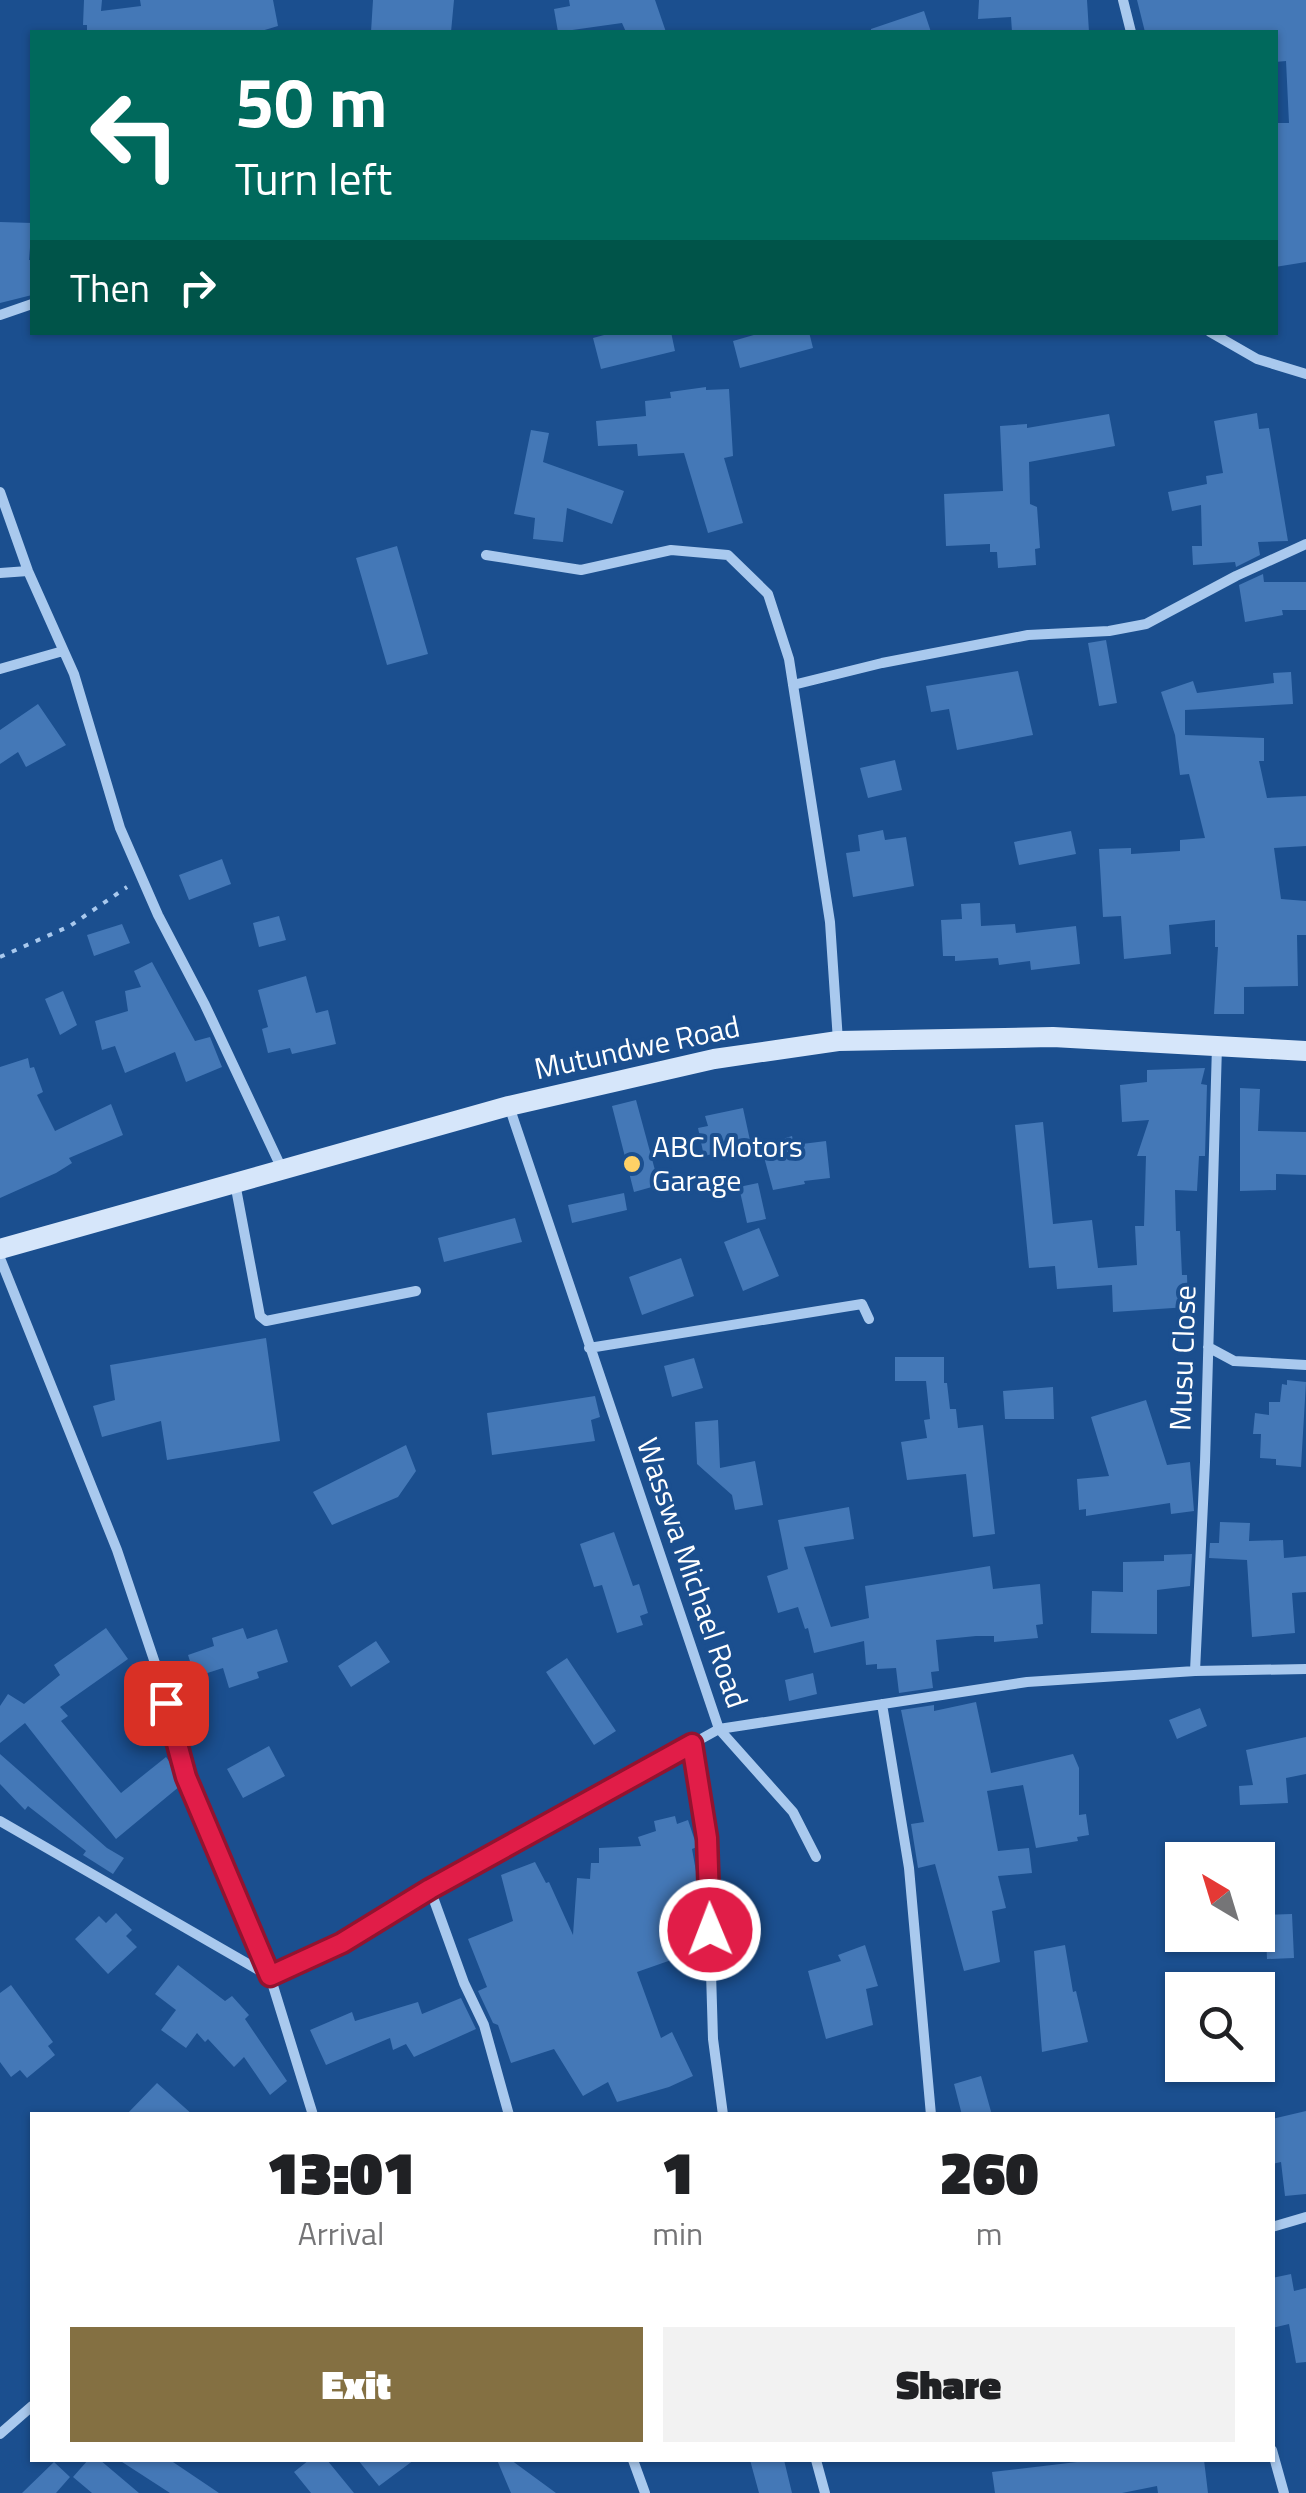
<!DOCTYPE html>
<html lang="en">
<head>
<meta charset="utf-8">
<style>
  :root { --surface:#fff; --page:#f2f2f2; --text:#202124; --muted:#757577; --accent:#847042 }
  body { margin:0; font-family:"Titillium Web",sans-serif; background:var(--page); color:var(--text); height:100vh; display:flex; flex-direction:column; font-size:38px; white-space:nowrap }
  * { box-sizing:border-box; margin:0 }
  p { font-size:32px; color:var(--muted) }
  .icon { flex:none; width:55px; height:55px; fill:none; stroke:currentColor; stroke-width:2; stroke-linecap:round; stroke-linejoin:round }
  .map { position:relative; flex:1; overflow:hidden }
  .drawer { position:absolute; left:30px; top:2112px; width:1245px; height:350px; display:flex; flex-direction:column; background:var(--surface); border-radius:0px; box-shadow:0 2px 8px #0004 }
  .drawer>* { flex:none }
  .banner { position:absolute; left:30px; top:30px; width:1248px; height:305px; border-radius:0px; box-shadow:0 2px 8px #0004; background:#00695c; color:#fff; overflow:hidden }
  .needle { width:65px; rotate:322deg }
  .fabs { position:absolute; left:1165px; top:1842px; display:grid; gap:20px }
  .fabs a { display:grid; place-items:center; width:110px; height:110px; border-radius:0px; background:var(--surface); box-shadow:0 2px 8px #0004; font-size:50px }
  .pin { position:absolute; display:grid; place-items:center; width:85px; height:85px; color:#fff; margin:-42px; border-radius:20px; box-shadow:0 5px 15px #0006 }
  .me { position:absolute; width:110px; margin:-55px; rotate:359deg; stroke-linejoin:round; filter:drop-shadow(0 0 8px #0008) }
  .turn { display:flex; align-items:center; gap:35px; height:210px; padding:0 40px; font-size:45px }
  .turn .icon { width:130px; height:130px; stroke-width:2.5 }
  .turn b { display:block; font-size:70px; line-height:85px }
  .then { display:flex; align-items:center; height:95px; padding:0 40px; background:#0003; gap:20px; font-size:38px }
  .eta { display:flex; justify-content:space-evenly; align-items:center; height:170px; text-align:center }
  .eta b { font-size:60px; font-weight:800; line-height:70px }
  .action { display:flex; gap:20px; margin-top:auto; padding:20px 40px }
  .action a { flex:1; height:115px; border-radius:0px; background:var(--accent); color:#fff; font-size:40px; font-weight:800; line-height:115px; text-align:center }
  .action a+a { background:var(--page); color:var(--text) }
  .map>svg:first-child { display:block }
</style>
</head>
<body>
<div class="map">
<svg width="1306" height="2493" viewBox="0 0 1306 2493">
  <rect width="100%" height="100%" fill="#1b4f8f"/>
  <path fill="#4478b7" d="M 84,0 L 102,0 L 101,11 L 141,6 L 140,0 L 273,0 L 278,26 L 258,32 L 87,32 L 87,25 L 83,25 Z
    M 373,0 L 454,0 L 451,32 L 371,32 Z
    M 569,0 L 655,0 L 666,32 L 626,32 L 622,23 L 558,32 L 554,9 L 570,6 Z
    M 979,0 L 1087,0 L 1089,32 L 1012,32 L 1011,17 L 978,19 Z
    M 1137,0 L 1306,0 L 1306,262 L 1275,267 L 1275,123 L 1289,123 L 1286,61 L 1275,62 L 1275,32 L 1145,32 Z
    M 924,11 L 931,32 L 871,32 L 871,29 Z
    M 0,222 L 32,223 L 29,260 L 32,260 L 32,295 L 0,303 Z
    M 615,332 L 671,332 L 675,351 L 601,369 L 593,338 Z
    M 764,332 L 809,332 L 813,348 L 740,368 L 733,341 Z
    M 706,387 L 706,390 L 729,389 L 733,456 L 724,458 L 743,523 L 708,533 L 684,453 L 638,456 L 637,444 L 598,446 L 596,421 L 646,416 L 645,401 L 671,398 L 670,392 Z
    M 1257,413 L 1259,429 L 1269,428 L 1288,541 L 1258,542 L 1260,555 L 1236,567 L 1235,562 L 1193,565 L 1192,546 L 1202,546 L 1201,505 L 1172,511 L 1168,492 L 1207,484 L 1206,476 L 1223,473 L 1214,421 Z
    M 1109,414 L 1115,446 L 1029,462 L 1030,504 L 1037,507 L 1040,548 L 1035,549 L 1036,565 L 998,568 L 997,552 L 990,552 L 990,544 L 946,546 L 944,494 L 1003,491 L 1000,426 L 1027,424 L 1027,428 Z
    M 531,430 L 549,433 L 543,462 L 624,491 L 612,524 L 567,508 L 563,542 L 533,539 L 535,518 L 514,514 Z
    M 397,546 L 428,654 L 387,665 L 356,558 Z
    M 1263,574 L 1264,582 L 1306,582 L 1306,610 L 1282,610 L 1283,615 L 1245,622 L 1239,585 Z
    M 1106,640 L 1117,703 L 1099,706 L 1088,643 Z
    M 1018,671 L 1033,735 L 957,750 L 949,709 L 931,712 L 926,686 Z
    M 1291,672 L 1293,704 L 1185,710 L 1185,735 L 1264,738 L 1264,761 L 1259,761 L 1267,798 L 1306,796 L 1306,846 L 1274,848 L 1281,899 L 1306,901 L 1306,935 L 1297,935 L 1298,986 L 1244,987 L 1244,1014 L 1214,1014 L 1218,947 L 1215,947 L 1215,920 L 1169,925 L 1171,954 L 1124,959 L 1121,916 L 1103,917 L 1099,849 L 1131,848 L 1131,854 L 1180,851 L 1180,840 L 1205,838 L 1189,774 L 1180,775 L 1175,735 L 1161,692 L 1193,681 L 1197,693 L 1274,683 L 1273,673 Z
    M 38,704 L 66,745 L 26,767 L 18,752 L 0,764 L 0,730 Z
    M 895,760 L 902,790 L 868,798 L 860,768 Z
    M 883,830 L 885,840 L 906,837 L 914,886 L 853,897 L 846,853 L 860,851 L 858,835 Z
    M 1071,831 L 1076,854 L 1019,865 L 1014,842 Z
    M 222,859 L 231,884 L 189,900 L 179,875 Z
    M 980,903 L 981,926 L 1015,924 L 1016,933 L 1076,926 L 1080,964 L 1031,970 L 1030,961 L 999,965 L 998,958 L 955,961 L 955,956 L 943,956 L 941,920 L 962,919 L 961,904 Z
    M 279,916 L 286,940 L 259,947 L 253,923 Z
    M 122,924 L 130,943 L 94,956 L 87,935 Z
    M 152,962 L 195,1041 L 210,1037 L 222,1067 L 186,1082 L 175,1052 L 125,1073 L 115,1046 L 102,1050 L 95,1021 L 128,1011 L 125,991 L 141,987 L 134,971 Z
    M 306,976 L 316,1013 L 328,1010 L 336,1044 L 292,1054 L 290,1048 L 268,1053 L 262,1029 L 268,1027 L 258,990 Z
    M 63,991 L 77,1025 L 60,1035 L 45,999 Z
    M 28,1058 L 30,1068 L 34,1067 L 43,1092 L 37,1095 L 55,1131 L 111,1104 L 123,1135 L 69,1158 L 72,1163 L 56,1173 L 0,1198 L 0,1067 Z
    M 1205,1068 L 1201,1084 L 1207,1085 L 1205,1156 L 1199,1156 L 1197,1191 L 1175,1190 L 1176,1231 L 1180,1231 L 1182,1275 L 1187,1275 L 1188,1307 L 1113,1312 L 1112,1285 L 1057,1289 L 1055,1266 L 1029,1268 L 1015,1125 L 1043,1122 L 1053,1224 L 1092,1220 L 1098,1268 L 1137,1265 L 1135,1226 L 1144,1226 L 1146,1156 L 1137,1156 L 1149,1120 L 1122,1122 L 1120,1085 L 1147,1082 L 1147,1070 Z
    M 1240,1088 L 1260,1089 L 1258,1131 L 1306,1132 L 1306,1175 L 1276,1174 L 1276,1190 L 1240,1191 Z
    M 636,1100 L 659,1185 L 634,1192 L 612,1106 Z
    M 743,1108 L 751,1145 L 704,1156 L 698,1128 L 708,1126 L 705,1116 Z
    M 792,1136 L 794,1145 L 826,1141 L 830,1178 L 804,1181 L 805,1184 L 773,1190 L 761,1146 Z
    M 758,1183 L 766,1219 L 747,1223 L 739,1187 Z
    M 624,1193 L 627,1210 L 572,1223 L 568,1205 Z
    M 515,1218 L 522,1242 L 444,1262 L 438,1238 Z
    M 759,1228 L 779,1276 L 743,1291 L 724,1242 Z
    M 681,1258 L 694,1296 L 642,1315 L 629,1277 Z
    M 266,1338 L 280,1441 L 167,1460 L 161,1421 L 102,1437 L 93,1406 L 115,1400 L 110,1365 Z
    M 895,1357 L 944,1357 L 944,1383 L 947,1383 L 950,1409 L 956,1409 L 958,1428 L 983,1425 L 995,1534 L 973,1537 L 966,1474 L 907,1480 L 901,1442 L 927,1438 L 924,1420 L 930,1419 L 926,1381 L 895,1381 Z
    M 694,1358 L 703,1388 L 672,1397 L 664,1366 Z
    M 1287,1380 L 1306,1382 L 1301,1467 L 1276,1465 L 1276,1459 L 1260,1458 L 1261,1434 L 1253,1434 L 1255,1413 L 1269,1415 L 1269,1402 L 1280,1402 L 1282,1384 L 1287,1385 Z
    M 1053,1387 L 1054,1419 L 1005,1419 L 1003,1391 Z
    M 595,1396 L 600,1417 L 591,1420 L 595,1441 L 492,1455 L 487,1413 Z
    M 1146,1400 L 1167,1465 L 1190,1462 L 1194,1511 L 1171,1514 L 1170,1503 L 1086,1516 L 1086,1509 L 1079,1510 L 1077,1479 L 1109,1476 L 1091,1417 Z
    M 718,1420 L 720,1468 L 755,1461 L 763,1505 L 735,1510 L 732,1495 L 697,1464 L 695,1422 Z
    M 406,1445 L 416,1471 L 398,1497 L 332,1525 L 313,1492 Z
    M 849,1507 L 854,1539 L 804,1547 L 831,1627 L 869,1618 L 865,1586 L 990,1566 L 993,1589 L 1040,1584 L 1043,1624 L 1036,1625 L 1038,1638 L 994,1642 L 994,1636 L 976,1636 L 936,1640 L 939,1671 L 931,1672 L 933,1688 L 899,1693 L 896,1668 L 877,1669 L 877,1664 L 866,1665 L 864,1641 L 814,1653 L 808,1628 L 805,1629 L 798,1607 L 778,1613 L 767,1576 L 788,1569 L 778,1520 Z
    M 1220,1522 L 1250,1523 L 1249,1541 L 1283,1540 L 1284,1558 L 1306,1556 L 1306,1592 L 1292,1593 L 1295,1633 L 1252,1637 L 1247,1560 L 1209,1558 L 1210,1543 L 1219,1543 Z
    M 614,1532 L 633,1586 L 639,1584 L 648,1613 L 640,1616 L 643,1625 L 617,1633 L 602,1585 L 594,1587 L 580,1544 Z
    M 1192,1554 L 1190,1586 L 1157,1590 L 1157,1634 L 1091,1633 L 1092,1591 L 1123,1592 L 1123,1562 L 1164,1561 L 1164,1555 Z
    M 106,1628 L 128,1659 L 60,1707 L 68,1716 L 61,1721 L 121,1793 L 166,1757 L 174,1768 L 180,1786 L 116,1839 L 25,1723 L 0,1743 L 0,1706 L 8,1694 L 24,1704 L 60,1675 L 54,1665 Z
    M 243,1628 L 247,1639 L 277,1629 L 288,1662 L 257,1672 L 259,1678 L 229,1688 L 223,1668 L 195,1677 L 188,1655 L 214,1646 L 212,1638 Z
    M 376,1641 L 390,1662 L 351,1687 L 338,1666 Z
    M 567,1658 L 616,1731 L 594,1745 L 546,1672 Z
    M 813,1673 L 817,1694 L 789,1701 L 785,1680 Z
    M 976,1702 L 991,1773 L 1073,1754 L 1079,1768 L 1079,1815 L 1086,1814 L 1089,1835 L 1077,1837 L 1078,1841 L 1036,1848 L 1023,1785 L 987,1791 L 998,1851 L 1029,1848 L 1032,1873 L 998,1876 L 1006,1908 L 992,1911 L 1000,1962 L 964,1971 L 935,1864 L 918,1868 L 911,1824 L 924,1822 L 901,1710 L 934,1705 L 934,1711 Z
    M 1200,1708 L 1207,1726 L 1177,1739 L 1169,1720 Z
    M 1306,1737 L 1306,1774 L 1286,1778 L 1288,1803 L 1240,1805 L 1239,1786 L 1253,1785 L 1246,1750 Z
    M 269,1746 L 285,1776 L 243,1798 L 227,1769 Z
    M 0,1754 L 107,1848 L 124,1858 L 113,1874 L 83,1855 L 86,1851 L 28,1806 L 25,1810 L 0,1784 Z
    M 675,1816 L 677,1824 L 688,1820 L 697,1847 L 692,1849 L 700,1894 L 693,1896 L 701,1926 L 702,1947 L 676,1954 L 677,1958 L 637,1972 L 661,2038 L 672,2032 L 693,2076 L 669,2087 L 617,2102 L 608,2082 L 583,2096 L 554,2049 L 511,2063 L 498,2025 L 493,2023 L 478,1991 L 487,1987 L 468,1939 L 513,1921 L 501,1875 L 535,1862 L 546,1883 L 549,1882 L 573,1935 L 577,1878 L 590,1879 L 591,1863 L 599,1863 L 599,1848 L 641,1846 L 638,1837 L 656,1831 L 654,1821 Z
    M 116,1913 L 132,1930 L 126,1936 L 137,1947 L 108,1974 L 75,1939 L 99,1916 L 106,1923 Z
    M 1292,1914 L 1294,1958 L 1267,1959 L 1265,1915 Z
    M 865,1945 L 878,1986 L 866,1989 L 873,2025 L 826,2039 L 808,1971 L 841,1961 L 838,1955 Z
    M 1065,1945 L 1073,1992 L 1076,1991 L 1088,2042 L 1042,2052 L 1034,1951 Z
    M 178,1965 L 225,2001 L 232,1996 L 249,2015 L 245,2019 L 287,2081 L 270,2095 L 244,2057 L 234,2067 L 208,2039 L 205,2042 L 197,2033 L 186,2048 L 161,2030 L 176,2010 L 155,1994 Z
    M 11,1985 L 53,2042 L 48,2046 L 55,2055 L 27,2078 L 20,2070 L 11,2077 L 0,2062 L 0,1993 Z
    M 461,1998 L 476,2029 L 414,2057 L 406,2044 L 393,2050 L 390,2038 L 326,2065 L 310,2030 L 352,2012 L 355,2021 L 418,2002 L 422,2014 Z
    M 981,2076 L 992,2115 L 962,2115 L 954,2084 Z
    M 157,2083 L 193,2115 L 126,2115 Z
    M 1306,2111 L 1306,2194 L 1285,2196 L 1281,2162 L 1272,2164 L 1272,2119 Z
    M 1291,2274 L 1294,2291 L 1306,2288 L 1306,2362 L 1296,2363 L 1289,2324 L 1272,2328 L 1272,2278 Z
    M 88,2460 L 100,2460 L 139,2493 L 92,2493 L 73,2477 Z
    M 119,2460 L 170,2460 L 219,2493 L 170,2493 Z
    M 309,2460 L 327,2460 L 354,2493 L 311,2493 L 294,2472 Z
    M 358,2460 L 414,2460 L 379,2486 Z
    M 497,2460 L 511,2460 L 556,2493 L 511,2493 Z
    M 750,2460 L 784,2460 L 792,2493 L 759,2493 Z
    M 1094,2460 L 1204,2460 L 1208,2493 L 1158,2493 L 1157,2486 L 1122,2493 L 995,2493 L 992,2472 Z
    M 54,2462 L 70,2477 L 56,2493 L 22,2493 Z"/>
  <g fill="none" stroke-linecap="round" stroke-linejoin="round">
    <path stroke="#a9c9ee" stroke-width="4" stroke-dasharray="5 8" stroke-linecap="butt" d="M 0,957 L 70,926 L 127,887"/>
    <path stroke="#a9c9ee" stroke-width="10" d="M 1123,0 L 1131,32
      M 0,315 L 32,304
      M 1210,332 L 1257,359 L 1306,374
      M 0,492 L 28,571 L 74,674 L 120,828 L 158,915 L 205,1005 L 282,1169
      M 486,555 L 581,570 L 671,550 L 728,555 L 768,594 L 789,659 L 830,922 L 838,1041
      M 0,573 L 28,571
      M 0,669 L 63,651
      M 793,685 L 882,663 L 1028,635 L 1109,631 L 1146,624 L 1236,576 L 1306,544
      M 509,1106 L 719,1729 L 692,1744 L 707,1838 L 713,2039 L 723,2115
      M 235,1183 L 260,1316 L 266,1321 L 416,1291
      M 0,1258 L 117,1550 L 156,1666 L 186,1777 L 221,1866 L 270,1976 L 313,2115
      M 1208,1347 L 1234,1361 L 1306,1365
      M 589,1348 L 862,1304 L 869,1319
      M 1195,1671 L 1205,1462 L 1217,1046
      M 882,1704 L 909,1868 L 931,2115
      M 719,1729 L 1027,1682 L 1195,1671 L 1306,1669
      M 719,1729 L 793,1812 L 816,1857
      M 0,1821 L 269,1976
      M 430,1889 L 464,1983 L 484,2025 L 509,2115
      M 270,1976 L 342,1943 L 430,1889 L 692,1744
      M 1272,2227 L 1306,2217
      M 0,2434 L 32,2406
      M 1272,2450 L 1284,2493
      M 633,2460 L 645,2493
      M 816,2460 L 825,2493"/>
    <path stroke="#d6e6fa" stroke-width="20" d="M 0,1249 L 509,1106 L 714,1059 L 838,1041 L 1053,1037 L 1306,1051"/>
  </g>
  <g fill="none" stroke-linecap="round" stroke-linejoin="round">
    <defs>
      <path id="route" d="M 166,1703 L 186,1777 L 270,1976 L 342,1943 L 430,1889 L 692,1744 L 707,1838 L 710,1930"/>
    </defs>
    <use href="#route" stroke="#92132f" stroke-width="25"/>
    <use href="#route" stroke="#e11d48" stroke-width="18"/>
  </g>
  <circle fill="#ffd166" stroke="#1b4f8f" stroke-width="4" cx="632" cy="1164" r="10"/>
  <g text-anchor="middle" stroke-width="8" stroke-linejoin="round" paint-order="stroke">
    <g font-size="30" fill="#fff" stroke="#1b4f8f">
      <text transform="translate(637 1048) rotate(-12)" y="10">Mutundwe Road</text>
      <text transform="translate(1183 1358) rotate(-88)" y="10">Musu Close</text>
      <text transform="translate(692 1573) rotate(71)" y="10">Wasswa Michael Road</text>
    </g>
    <g font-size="30" fill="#fff" stroke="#1b4f8f" text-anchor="start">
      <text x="652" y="1157">ABC Motors<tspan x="652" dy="34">Garage</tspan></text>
    </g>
  </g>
</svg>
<div class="fabs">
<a><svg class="needle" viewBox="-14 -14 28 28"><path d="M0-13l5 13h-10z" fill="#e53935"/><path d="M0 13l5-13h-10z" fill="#757577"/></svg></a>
<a><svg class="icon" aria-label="search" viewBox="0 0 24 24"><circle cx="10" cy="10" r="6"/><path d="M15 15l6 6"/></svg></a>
</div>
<div class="pin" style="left:166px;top:1703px;background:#d93025"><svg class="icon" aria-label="arrive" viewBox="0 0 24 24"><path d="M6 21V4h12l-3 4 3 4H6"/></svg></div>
<svg class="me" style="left:710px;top:1930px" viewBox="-20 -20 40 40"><circle r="17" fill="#e11d48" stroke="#fff" stroke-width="3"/><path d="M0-11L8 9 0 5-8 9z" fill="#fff"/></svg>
<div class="banner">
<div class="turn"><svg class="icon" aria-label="left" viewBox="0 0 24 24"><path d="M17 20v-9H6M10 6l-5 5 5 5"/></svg><div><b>50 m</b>Turn left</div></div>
<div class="then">Then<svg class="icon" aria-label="right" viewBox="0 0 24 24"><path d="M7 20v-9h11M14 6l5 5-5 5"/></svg></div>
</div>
<section class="drawer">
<div class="eta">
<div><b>13:01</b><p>Arrival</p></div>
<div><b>1</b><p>min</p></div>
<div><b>260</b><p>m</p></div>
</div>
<div class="action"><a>Exit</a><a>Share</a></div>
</section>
</div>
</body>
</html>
